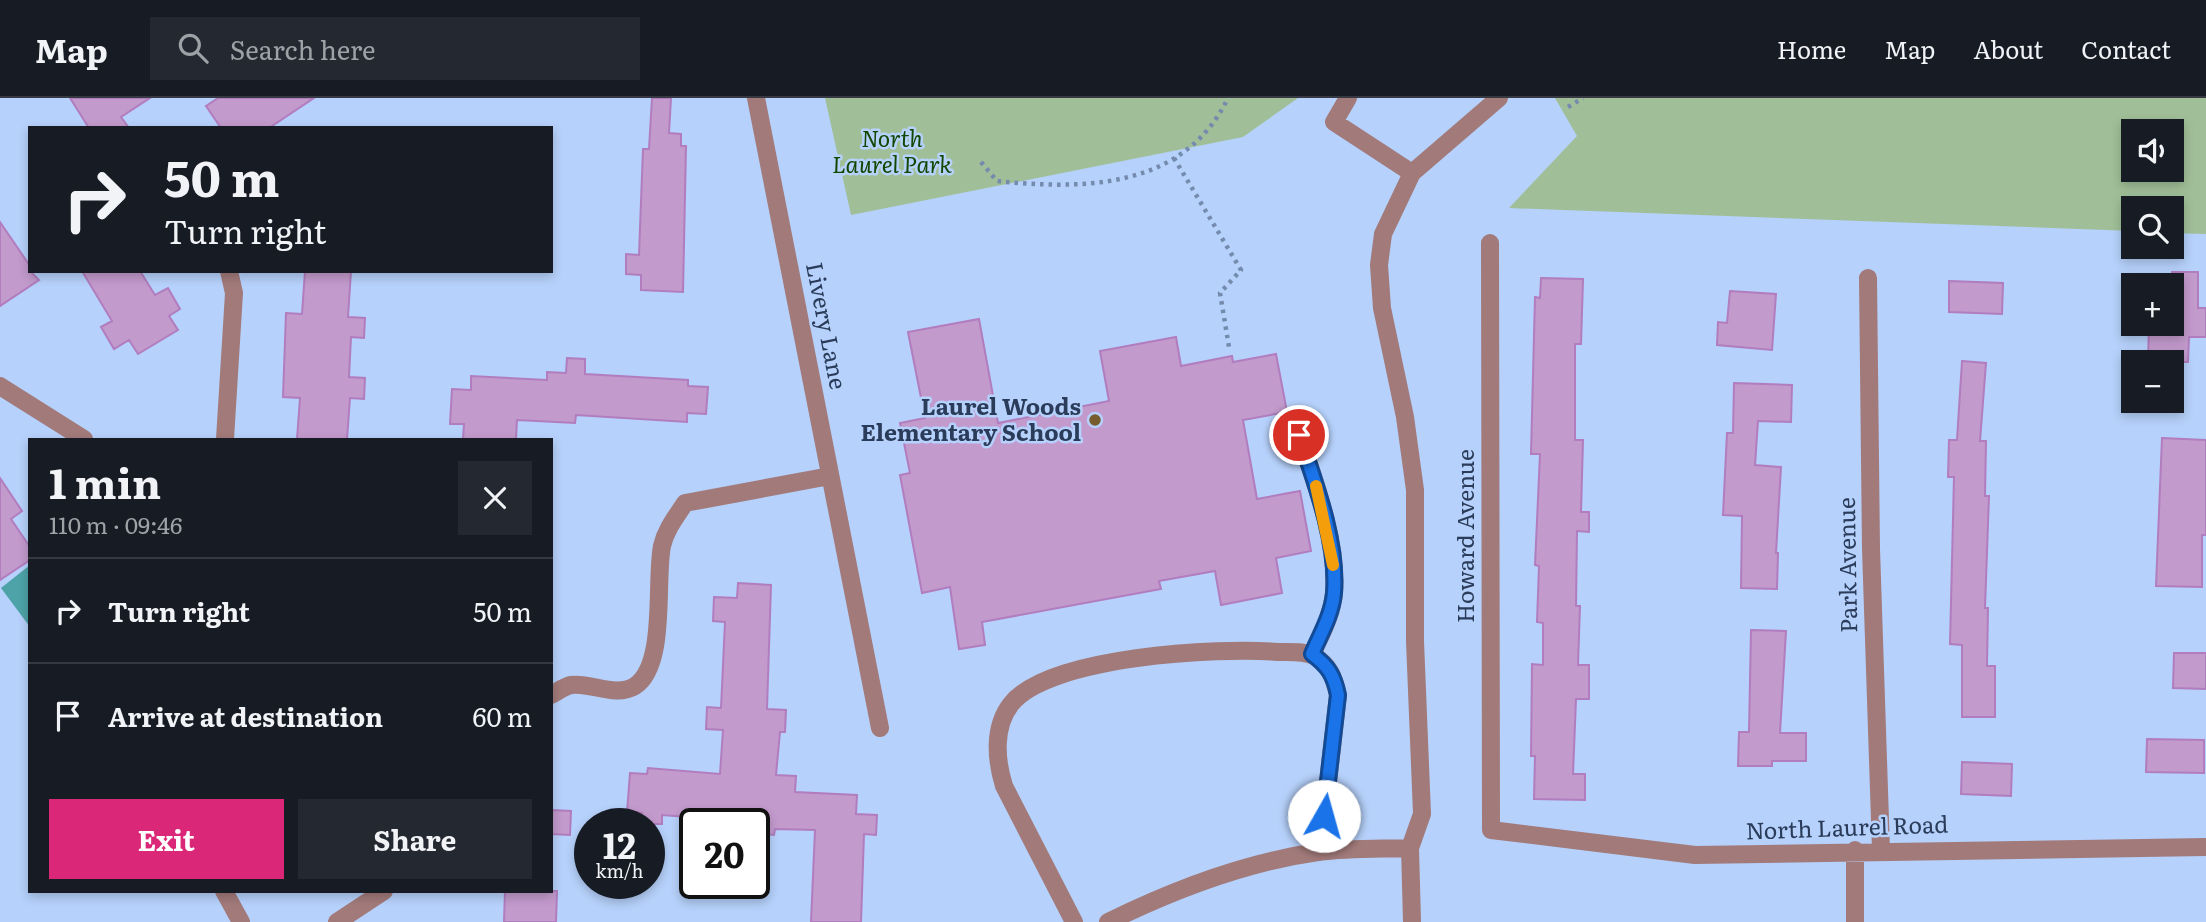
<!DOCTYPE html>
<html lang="en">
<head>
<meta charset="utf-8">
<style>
  :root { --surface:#171b24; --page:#242831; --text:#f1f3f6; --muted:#9ea1a6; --line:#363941; --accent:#db2777 }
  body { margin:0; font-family:Literata,serif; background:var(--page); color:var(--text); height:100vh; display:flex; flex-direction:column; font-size:26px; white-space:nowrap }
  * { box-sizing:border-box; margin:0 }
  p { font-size:23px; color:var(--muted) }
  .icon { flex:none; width:38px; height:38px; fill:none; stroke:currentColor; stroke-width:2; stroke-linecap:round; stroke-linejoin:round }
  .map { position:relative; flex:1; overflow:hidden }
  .details { position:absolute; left:28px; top:340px; width:525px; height:455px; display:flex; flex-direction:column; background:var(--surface); border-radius:0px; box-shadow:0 4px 10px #0003 }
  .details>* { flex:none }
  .top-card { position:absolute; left:28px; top:28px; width:525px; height:147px; border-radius:0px; box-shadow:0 4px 10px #0003; background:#171b24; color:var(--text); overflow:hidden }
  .controls { position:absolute; left:2121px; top:21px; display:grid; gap:14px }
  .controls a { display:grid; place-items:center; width:63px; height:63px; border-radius:0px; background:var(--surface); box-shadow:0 4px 10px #0003; font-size:35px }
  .speed { position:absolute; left:574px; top:710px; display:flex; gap:14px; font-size:35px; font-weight:700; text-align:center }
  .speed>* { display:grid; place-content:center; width:91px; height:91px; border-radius:50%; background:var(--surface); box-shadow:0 4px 10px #0003; line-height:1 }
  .speed small { font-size:18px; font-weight:400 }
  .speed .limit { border:4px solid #111; border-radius:10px; background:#fff; color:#111 }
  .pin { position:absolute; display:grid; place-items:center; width:60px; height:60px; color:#fff; margin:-30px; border:4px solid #fff; border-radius:50%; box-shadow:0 2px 7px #0007 }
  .me { position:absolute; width:77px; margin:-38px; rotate:7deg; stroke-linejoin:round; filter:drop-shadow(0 0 5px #0008) }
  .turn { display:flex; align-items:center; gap:24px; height:147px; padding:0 21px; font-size:32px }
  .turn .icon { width:91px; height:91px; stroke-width:2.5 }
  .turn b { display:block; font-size:49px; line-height:60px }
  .round { display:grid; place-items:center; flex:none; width:74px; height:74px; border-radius:0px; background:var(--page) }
  .headline { display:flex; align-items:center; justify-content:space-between; height:119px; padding:0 21px }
  h1 { font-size:42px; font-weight:700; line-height:52px }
  .action { display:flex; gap:14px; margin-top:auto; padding:14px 21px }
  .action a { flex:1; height:80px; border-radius:0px; background:var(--accent); color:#fff; font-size:28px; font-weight:700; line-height:80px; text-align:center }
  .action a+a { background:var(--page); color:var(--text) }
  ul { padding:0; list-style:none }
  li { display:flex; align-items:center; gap:21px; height:105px; padding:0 21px; border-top:2px solid var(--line) }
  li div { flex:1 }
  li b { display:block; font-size:26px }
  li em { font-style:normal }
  header { display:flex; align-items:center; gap:42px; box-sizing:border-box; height:98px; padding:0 35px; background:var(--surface); border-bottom:2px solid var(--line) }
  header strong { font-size:33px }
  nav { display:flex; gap:38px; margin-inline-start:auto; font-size:24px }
  .search { width:490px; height:63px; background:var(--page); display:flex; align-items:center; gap:18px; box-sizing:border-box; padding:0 24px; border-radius:0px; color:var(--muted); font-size:26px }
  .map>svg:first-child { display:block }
</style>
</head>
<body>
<header>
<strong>Map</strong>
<div class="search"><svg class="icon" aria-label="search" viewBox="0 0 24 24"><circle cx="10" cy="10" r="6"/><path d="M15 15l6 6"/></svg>Search here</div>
<nav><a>Home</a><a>Map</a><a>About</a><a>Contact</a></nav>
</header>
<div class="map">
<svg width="2206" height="824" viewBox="0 0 2206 824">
  <rect width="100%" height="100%" fill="#b6d1fb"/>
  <path fill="#a0bf98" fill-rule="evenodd" d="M 825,0 L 1298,0 L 1243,39 L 851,117 Z
    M 1555,0 L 2206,0 L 2206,136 L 2172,135 L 2172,110 L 2133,110 L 2133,133 L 1509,110 L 1577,38 ZM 2172,33 L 2172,72 L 2133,72 L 2133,33 Z"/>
  <path fill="#4da3a7" d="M 30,467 L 30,529 L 1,490 Z"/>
  <path fill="#c29acc" stroke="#b17dbe" stroke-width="2" d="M 70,0 L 150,0 L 121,19 L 129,30 L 89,30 Z
    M 218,0 L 314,0 L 269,30 L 221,30 L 206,8 Z
    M 652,0 L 671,0 L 669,35 L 681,36 L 681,48 L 686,48 L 683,194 L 641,192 L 641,177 L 626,176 L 626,156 L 639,157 L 643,51 L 649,51 Z
    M 0,124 L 30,168 L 30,173 L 39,182 L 0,208 Z
    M 82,173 L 140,173 L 155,197 L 168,190 L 180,211 L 169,218 L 178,232 L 138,256 L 129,242 L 114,251 L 101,229 L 112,223 Z
    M 305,173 L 351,173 L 348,219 L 365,220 L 364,240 L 351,239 L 349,279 L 365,280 L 364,301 L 350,300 L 347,341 L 297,341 L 300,300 L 283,299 L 286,215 L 302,216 Z
    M 2172,174 L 2198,174 L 2198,210 L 2206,210 L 2206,239 L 2189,239 L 2188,264 L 2148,264 L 2149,226 L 2172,226 Z
    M 1541,180 L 1583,181 L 1581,246 L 1575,246 L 1575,342 L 1583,342 L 1581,414 L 1589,414 L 1589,434 L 1577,433 L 1576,508 L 1580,508 L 1578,567 L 1589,567 L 1589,601 L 1576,601 L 1573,676 L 1585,676 L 1585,702 L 1534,701 L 1535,658 L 1531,658 L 1532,566 L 1543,567 L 1543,525 L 1537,524 L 1539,468 L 1535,467 L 1540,356 L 1531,356 L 1535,199 L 1540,200 Z
    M 1949,183 L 2003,185 L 2002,216 L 1949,214 Z
    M 1730,193 L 1776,196 L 1772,252 L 1717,247 L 1718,224 L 1727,225 Z
    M 979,221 L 998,325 L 1109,303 L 1100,253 L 1176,239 L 1181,268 L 1232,258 L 1233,264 L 1276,256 L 1287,314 L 1243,322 L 1257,401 L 1300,393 L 1311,453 L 1276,460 L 1282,495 L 1221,507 L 1215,473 L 1159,483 L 1161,491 L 982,524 L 985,547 L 959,551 L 950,489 L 922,495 L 900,377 L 910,375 L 900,325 L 925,320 L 908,234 Z
    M 567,260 L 585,261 L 585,276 L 688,282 L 688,288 L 708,289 L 706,316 L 687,315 L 687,324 L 576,317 L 575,325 L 517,322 L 516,341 L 463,341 L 464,326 L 450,326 L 452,291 L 471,292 L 471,278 L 547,282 L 547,274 L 566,275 Z
    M 1962,263 L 1986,265 L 1980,343 L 1986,343 L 1985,398 L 1989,398 L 1985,510 L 1988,510 L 1987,568 L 1995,568 L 1995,619 L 1962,619 L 1962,547 L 1950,546 L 1954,379 L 1948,379 L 1949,342 L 1957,342 Z
    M 1734,285 L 1792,287 L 1791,324 L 1758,323 L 1755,367 L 1781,369 L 1776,455 L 1778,455 L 1777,491 L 1741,490 L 1742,418 L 1723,417 L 1727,335 L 1733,335 Z
    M 2162,340 L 2206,342 L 2206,437 L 2202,437 L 2202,489 L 2156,488 Z
    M 0,380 L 22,413 L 11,421 L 30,449 L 30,462 L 0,482 Z
    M 738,485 L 771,487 L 767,611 L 786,612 L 785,634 L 780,634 L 776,677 L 796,678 L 795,694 L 857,697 L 856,716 L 877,717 L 876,737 L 864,736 L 861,824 L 811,824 L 815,732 L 775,731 L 774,737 L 754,735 L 753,724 L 662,717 L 662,726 L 641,726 L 642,715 L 627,714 L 630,675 L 647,676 L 648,670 L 720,676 L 723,632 L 706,631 L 707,609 L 721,610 L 725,524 L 713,523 L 714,499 L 737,500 Z
    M 1751,532 L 1786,533 L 1780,635 L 1806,635 L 1806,663 L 1772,663 L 1772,668 L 1738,668 L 1739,634 L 1749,634 Z
    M 2174,555 L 2206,555 L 2206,591 L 2173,590 Z
    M 2147,641 L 2204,642 L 2204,675 L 2146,674 Z
    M 1962,664 L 2012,666 L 2011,698 L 1961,696 Z
    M 551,712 L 571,713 L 570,737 L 551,736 Z
    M 505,793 L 557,793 L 556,824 L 504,824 Z"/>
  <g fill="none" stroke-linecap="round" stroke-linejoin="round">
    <path stroke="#748bae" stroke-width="4.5" stroke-dasharray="3.5 5" stroke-linecap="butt" d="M 1568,9 L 1583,0
      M 1174,60 L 1241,172 L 1220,195 L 1229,249
      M 981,64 L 997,83 C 1084,92 1184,91 1228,0"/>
    <path stroke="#a27a7a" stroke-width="18" d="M 756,0 L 880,630
      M 1348,0 L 1334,24 L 1412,75
      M 1490,145 L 1491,732 L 1695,757 L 2206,749
      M 1868,180 L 1871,451 L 1881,752
      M 0,288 L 84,341
      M 1299,337 C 1315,384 1338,445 1334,495 C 1332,517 1321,537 1312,556
      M 225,341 L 234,195 L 229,173
      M 551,597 C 557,594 565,588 571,587 C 591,584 615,600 635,588 C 667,567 655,483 662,448 C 666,431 676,419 685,405 L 830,378
      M 1855,752 L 1855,824
      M 224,793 L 241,824
      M 337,824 L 384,793
      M 1074,824 L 1004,688 C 996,662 993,629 1011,606 C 1049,558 1219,549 1278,554 C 1289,554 1305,553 1314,558 C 1330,567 1334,580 1338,597 L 1320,754
      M 1108,824 C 1173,792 1246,764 1318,754 C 1348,750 1380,751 1410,750
      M 1412,824 L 1410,750 L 1422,716 L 1415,543 L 1415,392 L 1405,319 L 1382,210 L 1379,167 L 1383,136 L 1412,75 L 1499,0"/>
  </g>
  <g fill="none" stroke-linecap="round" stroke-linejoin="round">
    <defs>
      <path id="route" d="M 1299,337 C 1315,384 1338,445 1334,495 C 1332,517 1320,537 1312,556 C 1328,568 1334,577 1338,597 L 1324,718"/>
    </defs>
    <use href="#route" stroke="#114b97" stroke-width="18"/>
    <use href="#route" stroke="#1a73e8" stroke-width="12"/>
    <path stroke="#f59e0b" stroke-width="12" d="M 1316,388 L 1333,467"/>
  </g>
  <circle fill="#775c2e" stroke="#b6d1fb" stroke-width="2.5" cx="1095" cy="322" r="7"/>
  <g text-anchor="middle" stroke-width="5" stroke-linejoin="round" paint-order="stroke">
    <g font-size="23" font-style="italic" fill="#124700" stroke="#b6d1fb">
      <text x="892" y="49">North<tspan x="892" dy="26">Laurel Park</tspan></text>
    </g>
    <g font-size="23" fill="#2a3c59" stroke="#b6d1fb">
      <text transform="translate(826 228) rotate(79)" y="8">Livery Lane</text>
      <text transform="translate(1466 438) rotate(-90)" y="8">Howard Avenue</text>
      <text transform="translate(1848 467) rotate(-91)" y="8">Park Avenue</text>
      <text transform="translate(1847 730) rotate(-2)" y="8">North Laurel Road</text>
    </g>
    <g font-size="23" font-weight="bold" fill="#2a3c59" stroke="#b6d1fb" text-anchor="end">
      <text x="1081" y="317">Laurel Woods<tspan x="1081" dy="26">Elementary School</tspan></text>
    </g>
  </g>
</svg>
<div class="controls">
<a><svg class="icon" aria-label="sound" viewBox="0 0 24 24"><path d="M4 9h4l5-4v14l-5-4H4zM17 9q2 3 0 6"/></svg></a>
<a><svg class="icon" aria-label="search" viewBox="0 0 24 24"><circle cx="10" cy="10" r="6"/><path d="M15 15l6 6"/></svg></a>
<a>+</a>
<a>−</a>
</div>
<div class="speed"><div>12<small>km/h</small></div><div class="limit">20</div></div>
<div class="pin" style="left:1299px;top:337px;background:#d93025"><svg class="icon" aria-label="arrive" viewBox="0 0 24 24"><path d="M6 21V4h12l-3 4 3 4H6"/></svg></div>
<svg class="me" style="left:1324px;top:718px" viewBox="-20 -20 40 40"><circle r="19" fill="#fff"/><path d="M0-13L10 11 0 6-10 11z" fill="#1a73e8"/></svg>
<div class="top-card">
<div class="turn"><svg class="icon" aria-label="right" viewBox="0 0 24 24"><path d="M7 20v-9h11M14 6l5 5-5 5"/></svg><div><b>50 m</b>Turn right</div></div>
</div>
<section class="details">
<div class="headline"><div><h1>1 min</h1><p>110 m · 09:46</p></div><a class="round"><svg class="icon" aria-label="close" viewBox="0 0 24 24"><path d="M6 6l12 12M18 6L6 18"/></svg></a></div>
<ul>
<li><svg class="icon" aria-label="right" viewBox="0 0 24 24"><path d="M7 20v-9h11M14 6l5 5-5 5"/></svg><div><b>Turn right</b></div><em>50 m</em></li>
<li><svg class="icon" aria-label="arrive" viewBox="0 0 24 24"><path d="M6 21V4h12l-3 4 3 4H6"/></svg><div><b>Arrive at destination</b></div><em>60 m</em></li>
</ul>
<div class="action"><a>Exit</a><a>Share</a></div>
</section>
</div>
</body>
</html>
